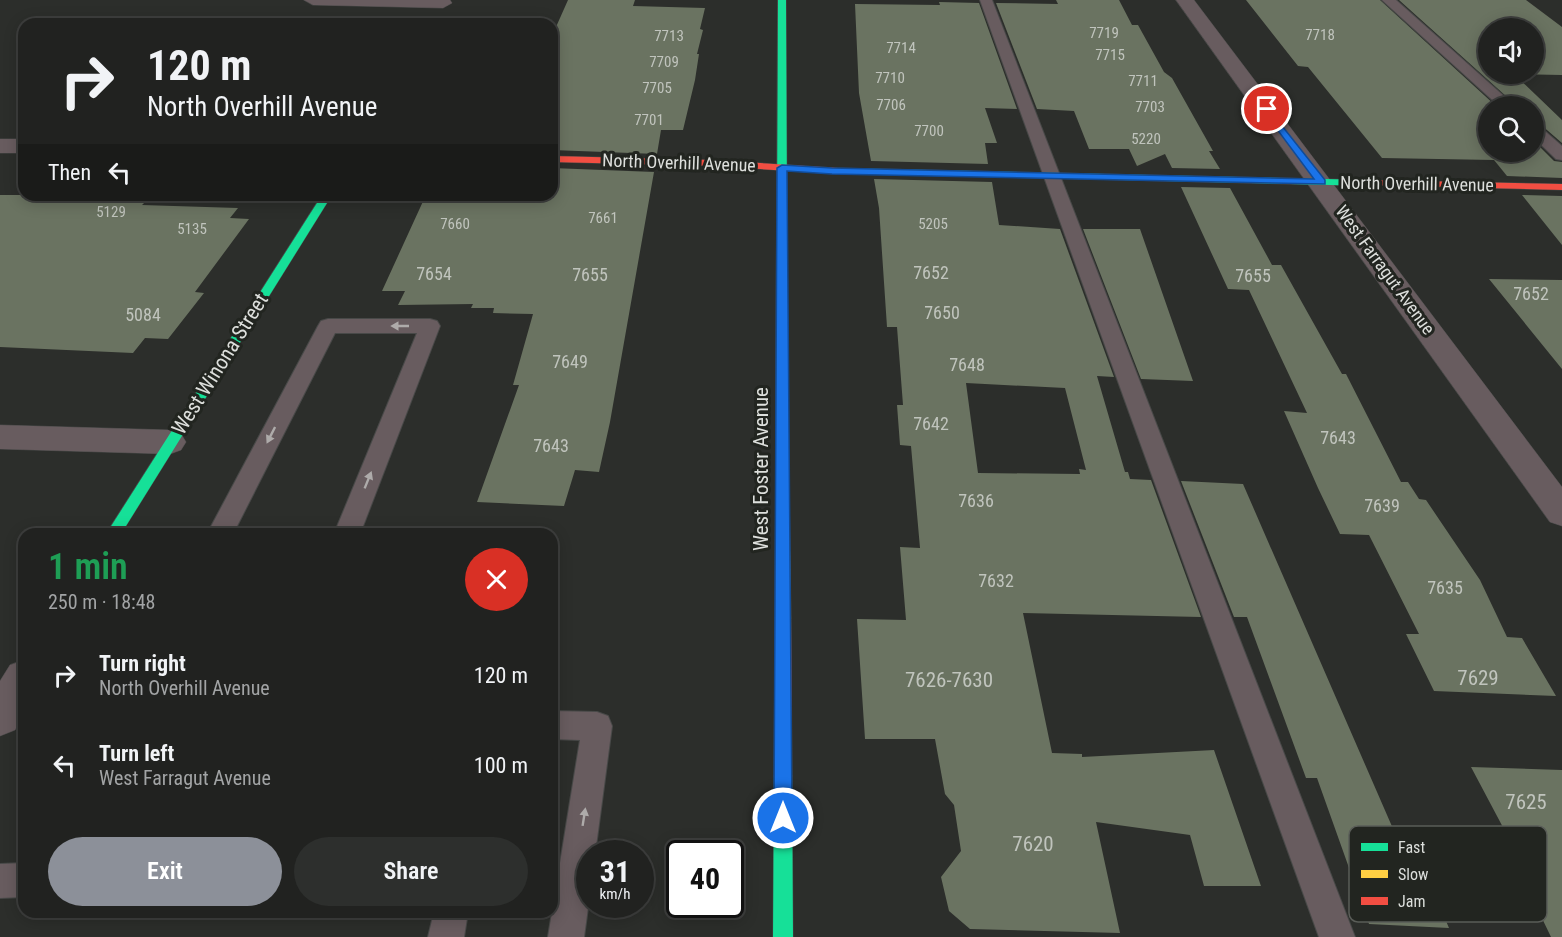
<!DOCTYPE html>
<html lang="en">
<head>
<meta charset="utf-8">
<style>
  :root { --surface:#212220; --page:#2d2f2d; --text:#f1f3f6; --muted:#a2a4a5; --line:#3e3f3e; --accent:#8c9099 }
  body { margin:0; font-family:"Roboto Condensed",sans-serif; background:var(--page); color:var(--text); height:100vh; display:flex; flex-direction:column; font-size:22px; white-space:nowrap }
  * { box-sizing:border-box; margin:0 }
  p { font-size:20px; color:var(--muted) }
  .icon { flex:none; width:33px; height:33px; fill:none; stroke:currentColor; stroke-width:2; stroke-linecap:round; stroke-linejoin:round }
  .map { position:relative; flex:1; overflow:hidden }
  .sheet { position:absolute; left:18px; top:528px; width:540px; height:390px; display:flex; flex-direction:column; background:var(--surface); border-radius:18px; box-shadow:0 3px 15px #0003,0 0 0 2px var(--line) }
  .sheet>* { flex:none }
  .top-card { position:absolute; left:18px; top:18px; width:540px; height:183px; border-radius:18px; box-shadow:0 3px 15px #0003,0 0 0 2px var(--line); background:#212220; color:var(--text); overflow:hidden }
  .buttons { position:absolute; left:1478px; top:18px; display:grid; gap:12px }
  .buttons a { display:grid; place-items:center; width:66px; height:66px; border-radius:50%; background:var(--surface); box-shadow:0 3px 15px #0003,0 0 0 2px var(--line); font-size:30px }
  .speed { position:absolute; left:576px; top:840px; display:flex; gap:12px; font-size:30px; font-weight:700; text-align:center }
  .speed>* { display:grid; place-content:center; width:78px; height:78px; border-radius:50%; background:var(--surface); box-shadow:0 3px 15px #0003,0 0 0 2px var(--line); line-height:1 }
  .speed small { font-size:15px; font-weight:400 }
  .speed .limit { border:3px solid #111; border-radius:9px; background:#fff; color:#111 }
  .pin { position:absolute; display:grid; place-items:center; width:51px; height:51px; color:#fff; margin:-26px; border:3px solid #fff; border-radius:50%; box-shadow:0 2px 6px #0007 }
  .me { position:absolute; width:66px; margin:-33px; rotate:0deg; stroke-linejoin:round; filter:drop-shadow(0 0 4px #0008) }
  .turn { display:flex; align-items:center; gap:21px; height:126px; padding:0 30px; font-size:27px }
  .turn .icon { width:78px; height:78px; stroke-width:2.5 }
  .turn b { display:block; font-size:42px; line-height:51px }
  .then { display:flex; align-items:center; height:57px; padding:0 30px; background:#0003; gap:12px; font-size:22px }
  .round { display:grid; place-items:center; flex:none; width:63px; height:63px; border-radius:32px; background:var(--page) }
  .headline { display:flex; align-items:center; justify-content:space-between; height:102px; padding:0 30px }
  h1 { font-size:36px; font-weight:600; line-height:45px; color:#1e9e55 }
  .button { display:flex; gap:12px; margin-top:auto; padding:12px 30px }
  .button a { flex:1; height:69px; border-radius:36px; background:var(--accent); color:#fff; font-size:24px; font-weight:600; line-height:69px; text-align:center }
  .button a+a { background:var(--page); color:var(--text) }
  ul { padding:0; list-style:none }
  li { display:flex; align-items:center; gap:18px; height:90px; padding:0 30px }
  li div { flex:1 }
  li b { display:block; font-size:22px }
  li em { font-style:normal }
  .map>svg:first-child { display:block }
</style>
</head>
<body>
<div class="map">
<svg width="1562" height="937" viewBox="0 0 1562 937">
  <rect width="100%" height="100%" fill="#2c2e2b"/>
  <path fill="#6a7361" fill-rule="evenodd" d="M 568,0 L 635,0 L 633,6 L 705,8 L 700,29 L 703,30 L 697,54 L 699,54 L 695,80 L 683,130 L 661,130 L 657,154 L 552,150 L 552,36 Z
    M 1056,0 L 1119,0 L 1132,25 L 1138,25 L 1164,72 L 1172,78 L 1213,151 L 1209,151 L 1220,169 L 1172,168 L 1165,154 L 1137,166 L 1129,149 L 1089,149 L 1074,111 L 1037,109 L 996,3 L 1058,4 Z
    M 1246,0 L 1380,0 L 1496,106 L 1488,106 L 1488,152 L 1533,152 L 1533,140 L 1554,161 L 1562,162 L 1562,178 L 1507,176 L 1494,160 L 1382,158 L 1308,67 L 1298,66 Z
    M 1399,0 L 1526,0 L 1562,27 L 1562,75 L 1514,74 L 1562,120 L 1562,143 L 1540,124 L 1533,122 L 1533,106 L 1517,106 ZM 1488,28 L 1533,28 L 1533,74 L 1488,74 Z
    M 939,2 L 979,3 L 1017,109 L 985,108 L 997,143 L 985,143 L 988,164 L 871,161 L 859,93 L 855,4 L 940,5 Z
    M 552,168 L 654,172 L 610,422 L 599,472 L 575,470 L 564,506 L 477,502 L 519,385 L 513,385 L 533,314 L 493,313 L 494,308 L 471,308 L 473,304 L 398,305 L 405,291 L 382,291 L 425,197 L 552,195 Z
    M 874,179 L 992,182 L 999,225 L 1060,229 L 1114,377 L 1097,376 L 1125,472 L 1128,472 L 1130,479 L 1151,480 L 1201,617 L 1023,613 L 1052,753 L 1082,754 L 1082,757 L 1214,750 L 1261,886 L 1204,886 L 1190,835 L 1096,822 L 1120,933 L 970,929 L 949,911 L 941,877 L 961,851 L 954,805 L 945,794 L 935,739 L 865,739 L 857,619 L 906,620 L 900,547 L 920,548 L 911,446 L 900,445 L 897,405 L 903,405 L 897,327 L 887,327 L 879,208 ZM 966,383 L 1065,388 L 1086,470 L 1079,469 L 1080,474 L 978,473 Z
    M 1181,187 L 1230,188 L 1272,265 L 1281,265 L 1342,374 L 1346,374 L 1401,482 L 1408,482 L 1419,499 L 1426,500 L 1480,580 L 1507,637 L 1522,638 L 1556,696 L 1434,691 L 1406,634 L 1419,634 L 1369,535 L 1340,534 L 1318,488 L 1284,411 L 1307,413 L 1249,290 L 1228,289 Z
    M 0,195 L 152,195 L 142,205 L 238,208 L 230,218 L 249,219 L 195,292 L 204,293 L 168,339 L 145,338 L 133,353 L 0,347 Z
    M 1522,195 L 1562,196 L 1562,245 Z
    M 1083,229 L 1140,229 L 1193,381 L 1141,379 Z
    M 1489,279 L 1562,280 L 1562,369 Z
    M 1181,481 L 1243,484 L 1404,854 L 1418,855 L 1449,928 L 1369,924 L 1317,778 L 1306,778 L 1247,617 L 1234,617 Z
    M 1471,767 L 1562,770 L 1562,937 L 1551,937 L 1509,850 L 1515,850 Z"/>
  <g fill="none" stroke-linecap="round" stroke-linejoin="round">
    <defs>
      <path id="lane" d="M 980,0 L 992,0 L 1355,937 L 1319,937 Z
        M 1382,0 L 1396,0 L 1515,106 L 1499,106 Z
        M 1533,124 L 1539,126 L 1562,146 L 1562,160 L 1556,159 L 1533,137 Z
        M 328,319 L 430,319 L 437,321 L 440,326 L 360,534 L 334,534 L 417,333 L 335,333 L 233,534 L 207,534 L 318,326 L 321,321 Z
        M 552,711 L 597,712 L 608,716 L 612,726 L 595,854 L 590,854 L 590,893 L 584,937 L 548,937 L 580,740 L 552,739 Z
        M 24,863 L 24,897 L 0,898 L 0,864 Z
        M 434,912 L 468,912 L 464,937 L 428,937 Z"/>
      <path id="street" d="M 304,0 L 450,0 L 452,3 L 443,8 L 313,5 Z
        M 1176,0 L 1194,0 L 1562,487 L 1562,526 L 1550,522 Z
        M 0,139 L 24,139 L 24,153 L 0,153 Z
        M 0,425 L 170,430 L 181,434 L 186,442 L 181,450 L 170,454 L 0,449 Z
        M 24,660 L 24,714 L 15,730 L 0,736 L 0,681 L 10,665 Z"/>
      <path id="fast" d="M 778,0 L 786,0 L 788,410 L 782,414 L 776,410 Z
        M 837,168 L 1370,180 L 1375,183 L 1370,186 L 834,173 L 832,171 Z
        M 322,195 L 332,195 L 121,534 L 106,534 Z
        M 783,767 L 789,770 L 792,776 L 793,937 L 773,937 L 774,776 L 777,770 Z"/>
      <path id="slow" d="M 782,406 L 788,410 L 791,618 L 788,623 L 783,625 L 778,623 L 775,618 L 776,410 Z"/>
      <path id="jam" d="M 552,156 L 713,160 L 837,168 L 842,171 L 837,174 L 713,166 L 552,162 Z
        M 1370,180 L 1562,184 L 1562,190 L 1367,185 L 1365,183 Z
        M 783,611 L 788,613 L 791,618 L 792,776 L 789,782 L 783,785 L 777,782 L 774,776 L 775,618 L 778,613 Z"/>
    </defs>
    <use href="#lane" stroke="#484948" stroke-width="2"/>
    <use href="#street" stroke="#484948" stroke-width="1"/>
    <use href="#fast" stroke="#484948" stroke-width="1"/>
    <use href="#slow" stroke="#484948" stroke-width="1"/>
    <use href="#jam" stroke="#484948" stroke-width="1"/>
    <use href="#lane" fill="#685c5f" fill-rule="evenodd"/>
    <use href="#street" fill="#685c5f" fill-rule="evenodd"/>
    <use href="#fast" fill="#16e098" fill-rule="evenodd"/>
    <use href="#slow" fill="#ffcf43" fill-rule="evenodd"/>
    <use href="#jam" fill="#f24e42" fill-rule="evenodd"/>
  </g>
  <defs><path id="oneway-solid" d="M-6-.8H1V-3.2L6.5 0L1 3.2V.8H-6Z" transform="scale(1.5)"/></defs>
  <g fill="#aeabaa">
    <use href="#oneway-solid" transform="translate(400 326) rotate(180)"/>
    <use href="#oneway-solid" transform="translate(271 435) rotate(117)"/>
    <use href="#oneway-solid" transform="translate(368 480) rotate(-68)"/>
    <use href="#oneway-solid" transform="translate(584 817) rotate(-81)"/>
  </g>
  <path fill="#1a73e8" stroke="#114b97" stroke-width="1.5" d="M 1267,107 L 1325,180 L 1325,184 L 832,174 L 787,171 L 792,818 L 789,825 L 783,827 L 776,825 L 774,818 L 777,168 L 782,165 L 832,168 L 1314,179 L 1262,109 Z"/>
  <g text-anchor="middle" stroke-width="6" stroke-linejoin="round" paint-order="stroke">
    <g font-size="15" fill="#c0c4bd">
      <text x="1104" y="38">7719</text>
      <text x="1320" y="40">7718</text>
      <text x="669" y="41">7713</text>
      <text x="901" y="53">7714</text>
      <text x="1110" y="60">7715</text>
      <text x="664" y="67">7709</text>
      <text x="890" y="83">7710</text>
      <text x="1143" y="86">7711</text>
      <text x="657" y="93">7705</text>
      <text x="891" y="110">7706</text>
      <text x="1150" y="112">7703</text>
      <text x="649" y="125">7701</text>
      <text x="929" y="136">7700</text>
      <text x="1146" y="144">5220</text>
      <text x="111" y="217">5129</text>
      <text x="603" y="223">7661</text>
      <text x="455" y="229">7660</text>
      <text x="933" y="229">5205</text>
      <text x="192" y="234">5135</text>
    </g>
    <g font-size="18" fill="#dddfdc" stroke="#222520">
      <text transform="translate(679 163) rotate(2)" y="6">North Overhill Avenue</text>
      <text transform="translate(1417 184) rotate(1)" y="6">North Overhill Avenue</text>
      <text transform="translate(1385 270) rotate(54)" y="6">West Farragut Avenue</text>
    </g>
    <g font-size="18" fill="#c0c4bd">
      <text x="931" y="279">7652</text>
      <text x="434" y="280">7654</text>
      <text x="590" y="281">7655</text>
      <text x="1253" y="282">7655</text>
      <text x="1531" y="300">7652</text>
      <text x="942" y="319">7650</text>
      <text x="143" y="321">5084</text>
      <text x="570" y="368">7649</text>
      <text x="967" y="371">7648</text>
      <text x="931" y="430">7642</text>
      <text x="1338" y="444">7643</text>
      <text x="551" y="452">7643</text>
      <text x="976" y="507">7636</text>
      <text x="1382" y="512">7639</text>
      <text x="996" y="587">7632</text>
      <text x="1445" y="594">7635</text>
    </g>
    <g font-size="21" fill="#dddfdc" stroke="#222520">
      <text transform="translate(220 364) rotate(-58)" y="7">West Winona Street</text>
      <text transform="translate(761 469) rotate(-90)" y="7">West Foster Avenue</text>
    </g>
    <g font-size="21" fill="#c0c4bd">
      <text x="1478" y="685">7629</text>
      <text x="949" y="687">7626-7630</text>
      <text x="1526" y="809">7625</text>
      <text x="1033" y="851">7620</text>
    </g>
  </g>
  <rect x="1349" y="826" width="198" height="96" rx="9" fill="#222520" stroke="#5a5d58" stroke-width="1.5"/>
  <rect x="1361" y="843" width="27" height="8" fill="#16e098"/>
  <rect x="1361" y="870" width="27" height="8" fill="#ffcf43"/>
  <rect x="1361" y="897" width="27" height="8" fill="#f24e42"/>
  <g font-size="16" fill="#dddfdc">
    <text x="1398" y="853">Fast</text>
    <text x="1398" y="880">Slow</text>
    <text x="1398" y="907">Jam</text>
  </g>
</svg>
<div class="buttons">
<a><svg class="icon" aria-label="sound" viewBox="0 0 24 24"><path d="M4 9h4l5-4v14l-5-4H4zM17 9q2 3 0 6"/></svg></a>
<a><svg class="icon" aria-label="search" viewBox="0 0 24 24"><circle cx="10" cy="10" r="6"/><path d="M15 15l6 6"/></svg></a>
</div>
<div class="speed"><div>31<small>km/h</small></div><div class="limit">40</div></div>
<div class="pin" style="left:1267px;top:109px;background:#d93025"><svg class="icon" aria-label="arrive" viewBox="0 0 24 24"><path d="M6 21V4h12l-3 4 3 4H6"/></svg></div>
<svg class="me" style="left:783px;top:818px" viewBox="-20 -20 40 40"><circle r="17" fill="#1a73e8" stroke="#fff" stroke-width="3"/><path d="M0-11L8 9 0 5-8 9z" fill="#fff"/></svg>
<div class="top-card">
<div class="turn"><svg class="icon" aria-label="right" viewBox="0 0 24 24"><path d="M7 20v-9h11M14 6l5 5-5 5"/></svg><div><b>120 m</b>North Overhill Avenue</div></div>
<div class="then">Then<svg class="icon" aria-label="left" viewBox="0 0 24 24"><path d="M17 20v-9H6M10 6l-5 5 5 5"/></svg></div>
</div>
<section class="sheet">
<div class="headline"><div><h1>1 min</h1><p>250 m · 18:48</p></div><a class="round" style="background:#d93025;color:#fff"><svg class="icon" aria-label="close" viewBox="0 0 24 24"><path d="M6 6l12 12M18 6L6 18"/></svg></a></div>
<ul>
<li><svg class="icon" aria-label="right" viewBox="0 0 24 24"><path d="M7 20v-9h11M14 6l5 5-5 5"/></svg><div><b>Turn right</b><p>North Overhill Avenue</p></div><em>120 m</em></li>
<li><svg class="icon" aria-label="left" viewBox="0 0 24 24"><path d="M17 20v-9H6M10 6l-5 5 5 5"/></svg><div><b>Turn left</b><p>West Farragut Avenue</p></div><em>100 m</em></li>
</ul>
<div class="button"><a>Exit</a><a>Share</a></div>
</section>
</div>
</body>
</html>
